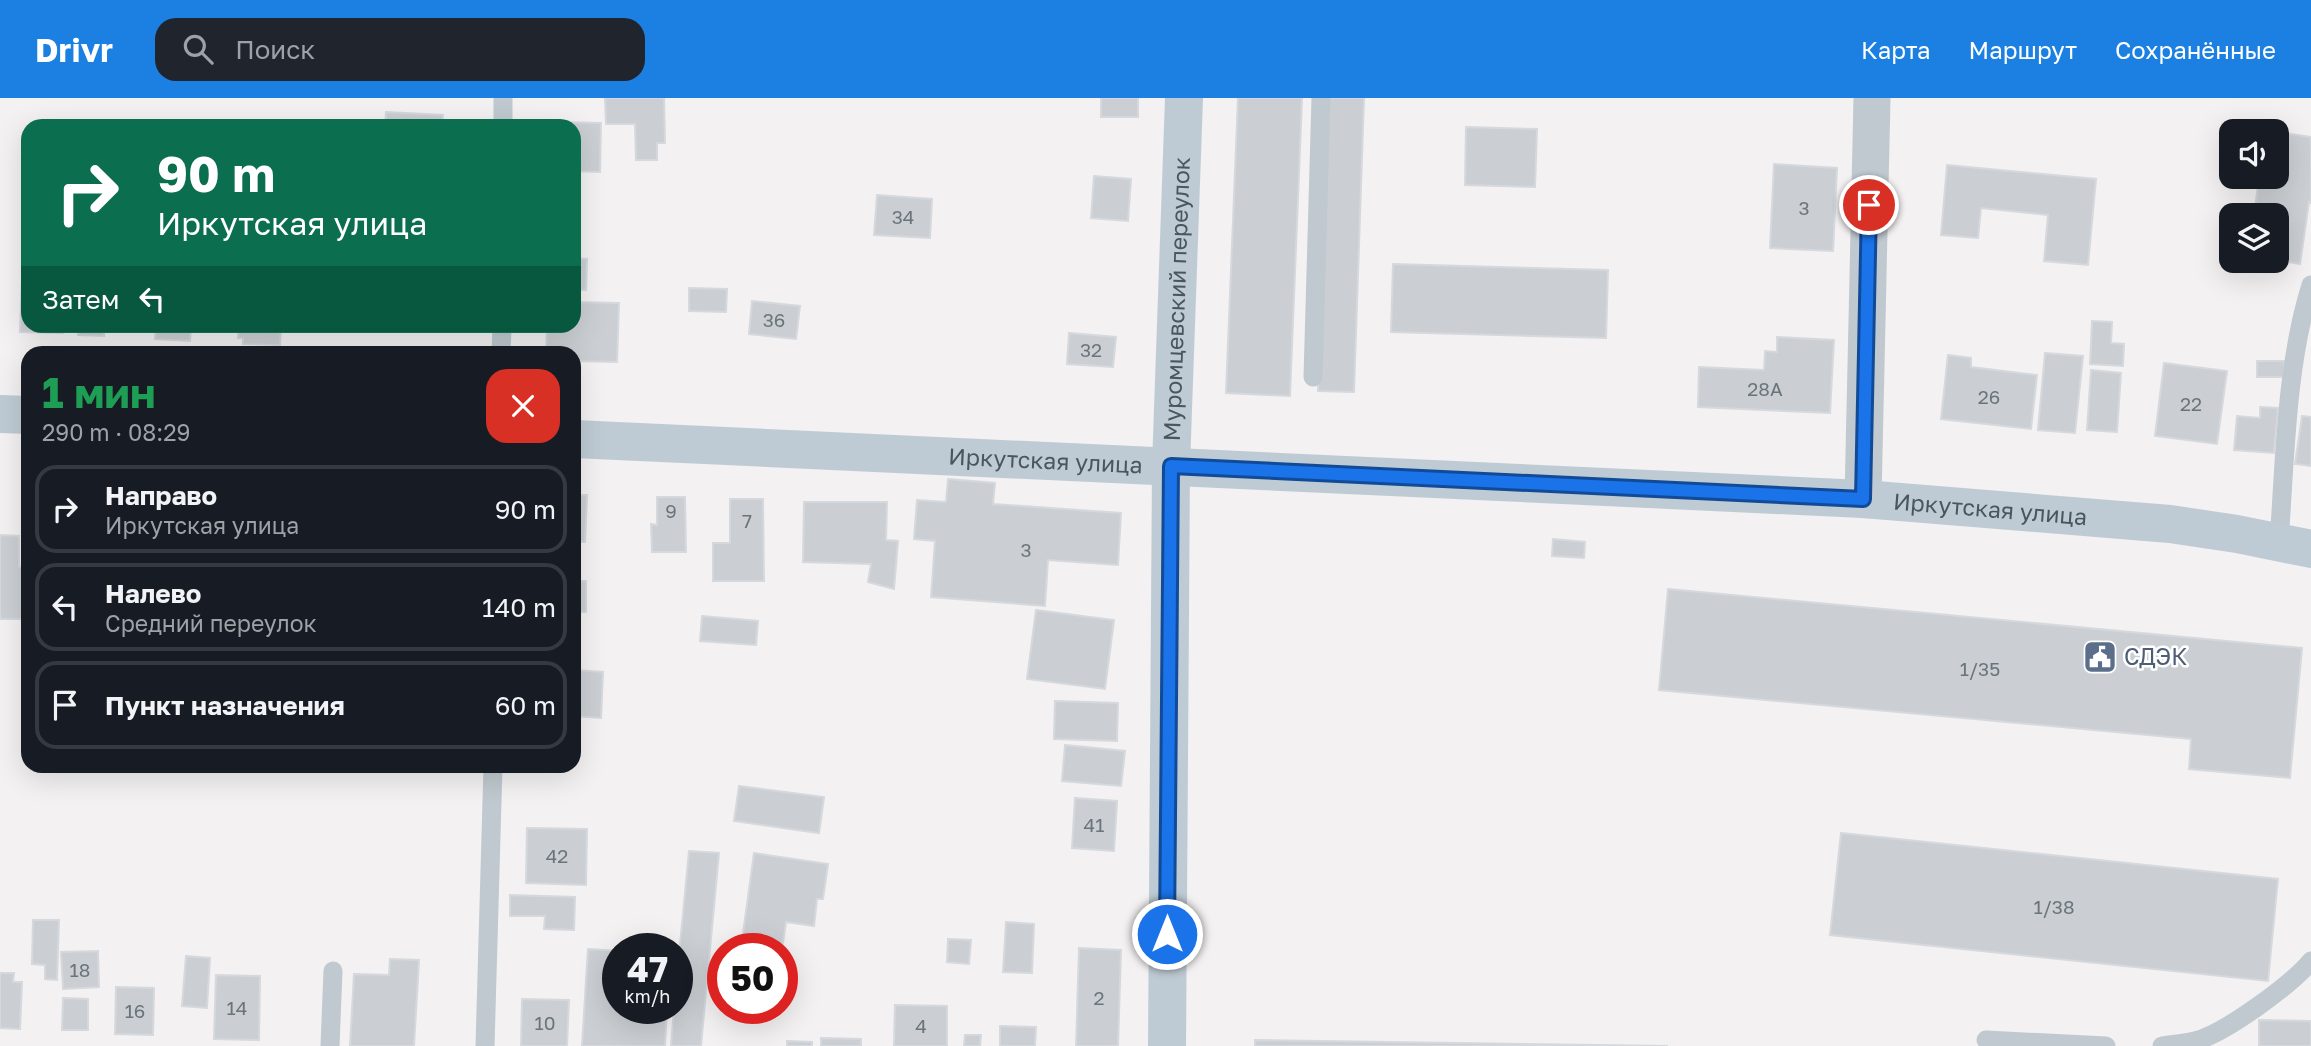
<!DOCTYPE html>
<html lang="ru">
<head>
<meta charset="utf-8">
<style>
  :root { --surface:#171b24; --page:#20242c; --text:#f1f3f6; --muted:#9ea1a6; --line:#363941; --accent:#1c80e2 }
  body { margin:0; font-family:"Golos Text",sans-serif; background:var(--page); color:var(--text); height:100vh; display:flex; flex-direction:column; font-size:26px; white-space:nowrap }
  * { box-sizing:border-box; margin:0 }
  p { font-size:23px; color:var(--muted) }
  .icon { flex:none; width:38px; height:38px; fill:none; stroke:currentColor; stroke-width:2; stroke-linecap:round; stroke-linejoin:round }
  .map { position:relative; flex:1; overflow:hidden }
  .drawer { position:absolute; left:21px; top:248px; width:560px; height:427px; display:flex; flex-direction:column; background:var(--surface); border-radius:21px; box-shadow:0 7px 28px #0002 }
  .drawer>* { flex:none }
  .banner { position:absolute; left:21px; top:21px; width:560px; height:214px; border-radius:21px; box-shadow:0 7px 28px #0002; background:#0b6e4f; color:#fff; overflow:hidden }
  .buttons { position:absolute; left:2219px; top:21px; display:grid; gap:14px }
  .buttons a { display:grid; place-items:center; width:70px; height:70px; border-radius:14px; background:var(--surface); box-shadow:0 7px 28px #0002; font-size:35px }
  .speed { position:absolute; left:602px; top:835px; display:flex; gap:14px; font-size:35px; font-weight:700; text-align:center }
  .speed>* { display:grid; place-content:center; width:91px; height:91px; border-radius:50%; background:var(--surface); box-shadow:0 7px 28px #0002; line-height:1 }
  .speed small { font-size:18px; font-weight:400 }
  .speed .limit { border:10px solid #d22; background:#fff; color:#111 }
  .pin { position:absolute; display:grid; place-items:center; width:60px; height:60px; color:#fff; margin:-30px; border:4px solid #fff; border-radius:50%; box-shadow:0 2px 7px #0007 }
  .me { position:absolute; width:77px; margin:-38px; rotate:0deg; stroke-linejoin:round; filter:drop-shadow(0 0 5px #0008) }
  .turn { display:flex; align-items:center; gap:24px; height:147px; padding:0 21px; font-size:32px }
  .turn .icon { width:91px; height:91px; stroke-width:2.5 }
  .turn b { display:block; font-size:49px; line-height:60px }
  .then { display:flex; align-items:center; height:66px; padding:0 21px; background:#0003; gap:14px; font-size:26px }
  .round { display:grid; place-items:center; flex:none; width:74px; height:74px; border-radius:21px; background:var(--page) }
  .summary { display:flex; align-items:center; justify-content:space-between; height:119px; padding:0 21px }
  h1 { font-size:42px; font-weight:700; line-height:52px; color:#1e9e55 }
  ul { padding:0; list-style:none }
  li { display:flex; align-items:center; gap:21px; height:88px; margin:0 14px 10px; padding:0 7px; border:4px solid var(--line); border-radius:21px }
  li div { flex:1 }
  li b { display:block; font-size:26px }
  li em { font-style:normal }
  header { display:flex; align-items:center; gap:42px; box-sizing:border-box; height:98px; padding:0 35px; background:var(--accent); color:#fff }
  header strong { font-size:33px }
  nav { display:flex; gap:38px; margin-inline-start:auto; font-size:24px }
  .search { width:490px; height:63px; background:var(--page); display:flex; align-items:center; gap:18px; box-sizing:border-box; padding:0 24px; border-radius:21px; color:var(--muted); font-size:26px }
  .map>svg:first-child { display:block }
</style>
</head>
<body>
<header>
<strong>Drivr</strong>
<div class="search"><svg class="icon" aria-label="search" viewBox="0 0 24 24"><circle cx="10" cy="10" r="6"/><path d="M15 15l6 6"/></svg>Поиск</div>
<nav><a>Карта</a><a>Маршрут</a><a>Сохранённые</a></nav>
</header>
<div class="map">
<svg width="2311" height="948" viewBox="0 0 2311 948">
  <rect width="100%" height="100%" fill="#f3f1f1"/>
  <path fill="#cbcfd3" stroke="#d5d8dc" stroke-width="2" d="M 605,0 L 664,0 L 665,45 L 657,45 L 657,62 L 636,62 L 635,26 L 606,26 Z
    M 1101,0 L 1138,0 L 1138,19 L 1101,19 Z
    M 1238,0 L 1302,0 L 1290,298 L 1226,295 Z
    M 1325,0 L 1364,0 L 1354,294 L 1318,293 Z
    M 386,14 L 443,17 L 442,28 L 385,28 Z
    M 554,24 L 601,25 L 600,74 L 574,73 L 574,28 L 554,28 Z
    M 1466,29 L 1537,31 L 1535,89 L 1465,87 Z
    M 2277,34 L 2311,39 L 2311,105 L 2309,104 L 2300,166 L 2277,162 L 2277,117 L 2254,117 L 2259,79 L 2277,79 Z
    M 1774,66 L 1837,70 L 1833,153 L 1770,150 Z
    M 1947,67 L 2096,81 L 2088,167 L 2044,163 L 2048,117 L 1981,110 L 1978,140 L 1941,137 Z
    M 1094,78 L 1131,81 L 1128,123 L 1091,120 Z
    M 877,97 L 932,101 L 930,140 L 874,137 Z
    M 574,160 L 587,161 L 586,192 L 574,192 Z
    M 1393,166 L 1608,172 L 1606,240 L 1391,234 Z
    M 22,182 L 28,182 L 28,228 L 63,228 L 63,235 L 20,234 Z
    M 689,190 L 727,191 L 726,214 L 689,213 Z
    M 752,203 L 800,208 L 796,241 L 749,236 Z
    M 574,204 L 619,205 L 617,264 L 574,263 L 574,256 L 546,256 L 547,228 L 574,228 Z
    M 2092,223 L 2112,224 L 2111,245 L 2124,246 L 2123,268 L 2090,266 Z
    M 78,228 L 104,228 L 104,238 L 78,237 Z
    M 156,228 L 191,228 L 190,243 L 155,241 Z
    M 239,228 L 281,228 L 280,247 L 243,246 L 243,240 L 238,240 Z
    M 1069,235 L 1116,239 L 1113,269 L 1067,266 Z
    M 1777,239 L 1834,242 L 1830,315 L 1698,309 L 1699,269 L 1764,272 L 1765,253 L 1777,254 Z
    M 2045,255 L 2083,258 L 2075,335 L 2038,332 Z
    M 1948,257 L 1971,260 L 1971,269 L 2037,277 L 2031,331 L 1941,321 Z
    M 2257,263 L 2284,263 L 2284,279 L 2257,279 Z
    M 2164,265 L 2227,273 L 2217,346 L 2155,338 Z
    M 2091,272 L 2121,275 L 2117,334 L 2087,332 Z
    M 2260,309 L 2278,310 L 2274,355 L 2234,352 L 2237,318 L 2260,320 Z
    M 2302,318 L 2311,319 L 2311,368 L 2295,366 Z
    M 948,381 L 995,385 L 993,406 L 1121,415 L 1118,467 L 1048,462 L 1045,508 L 931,499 L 935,443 L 914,441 L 917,402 L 946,404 Z
    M 574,397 L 587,397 L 585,444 L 574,444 Z
    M 657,399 L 685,399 L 686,454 L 652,454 L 651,426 L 657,427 Z
    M 730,401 L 763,401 L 764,483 L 713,483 L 713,445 L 730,445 Z
    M 804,404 L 887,404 L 886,442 L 898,443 L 894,491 L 868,484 L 871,466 L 803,464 Z
    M 0,437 L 19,438 L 19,469 L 28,469 L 28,521 L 0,521 Z
    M 1553,441 L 1585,444 L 1584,460 L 1552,458 Z
    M 574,483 L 586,483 L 586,514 L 574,514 Z
    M 1668,491 L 2302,550 L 2290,680 L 2189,671 L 2191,641 L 1659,592 Z
    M 1036,512 L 1114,522 L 1105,591 L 1027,581 Z
    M 702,518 L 758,523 L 756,547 L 700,543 Z
    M 574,572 L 603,574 L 601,620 L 574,618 Z
    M 1055,603 L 1118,605 L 1117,643 L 1054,641 Z
    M 1065,647 L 1125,653 L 1121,688 L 1062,683 Z
    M 739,688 L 824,699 L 819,735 L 734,723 Z
    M 1075,700 L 1117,703 L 1114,753 L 1072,750 Z
    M 527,730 L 587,731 L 586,787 L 526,785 Z
    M 1841,735 L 2278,781 L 2268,883 L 1830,837 Z
    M 689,753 L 719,755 L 701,948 L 671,948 L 674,910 L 677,910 L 677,878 Z
    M 754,755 L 828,766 L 823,801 L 817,801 L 814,828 L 786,824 L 782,852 L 741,850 Z
    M 510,797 L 575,799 L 574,832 L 544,831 L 545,818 L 510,818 Z
    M 33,822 L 59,822 L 57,882 L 45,881 L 45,867 L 32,866 Z
    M 1006,824 L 1034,826 L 1032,875 L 1003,874 Z
    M 948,841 L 971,842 L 969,866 L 947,864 Z
    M 1079,850 L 1121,852 L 1118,948 L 1076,948 Z
    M 588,851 L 618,853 L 618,910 L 667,910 L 665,948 L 582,948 Z
    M 98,853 L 99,889 L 63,891 L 61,854 Z
    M 186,858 L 210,860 L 207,910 L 182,908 Z
    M 390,861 L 419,862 L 414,948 L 350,948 L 354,876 L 389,877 Z
    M 0,875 L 14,875 L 13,884 L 22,884 L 20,931 L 0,930 Z
    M 216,877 L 260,878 L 259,942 L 214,941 Z
    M 116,889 L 154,890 L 153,937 L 115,936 Z
    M 63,900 L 88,901 L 88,932 L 62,932 Z
    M 522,901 L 569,902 L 567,948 L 521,948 Z
    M 895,907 L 947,908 L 947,948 L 894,948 Z
    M 2259,922 L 2311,923 L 2311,948 L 2259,948 Z
    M 1000,928 L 1036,929 L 1035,948 L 1000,948 Z
    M 965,937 L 981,937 L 980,948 L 964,948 Z
    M 821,940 L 861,941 L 861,948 L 821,948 Z
    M 1255,942 L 1668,948 L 1255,948 Z
    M 787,943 L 812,944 L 812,948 L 787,948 Z"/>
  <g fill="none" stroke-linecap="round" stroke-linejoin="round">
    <path stroke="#bfc9cf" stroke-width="19" d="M 503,28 L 503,0
      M 501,256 L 502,228
      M 1313,279 L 1321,0
      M 2279,444 C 2285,362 2286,266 2311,187
      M 1986,942 L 2106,948
      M 330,948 L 333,873
      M 485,948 L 493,668
      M 2162,948 C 2173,946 2184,946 2195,943 C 2224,936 2291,887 2311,863"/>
    <path stroke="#bfc9cf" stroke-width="37" d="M 1863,401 L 1872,0"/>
    <g stroke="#bfcbd4" stroke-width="38">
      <path d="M 0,316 L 28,317"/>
      <path id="s1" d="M 574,341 L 1863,401 L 2170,426 L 2237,436 L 2311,451"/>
      <path id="s2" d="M 1167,948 L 1171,368 L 1184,0"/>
    </g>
  </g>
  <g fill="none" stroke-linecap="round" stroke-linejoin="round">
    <defs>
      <path id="route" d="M 1167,836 L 1171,368 L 1863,401 L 1869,107"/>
    </defs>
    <use href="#route" stroke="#114b97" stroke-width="18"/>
    <use href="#route" stroke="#1a73e8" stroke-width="12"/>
  </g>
  <defs>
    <symbol id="civic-square" viewBox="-11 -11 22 22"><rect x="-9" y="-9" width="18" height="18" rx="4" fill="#5c6f8a" stroke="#fff"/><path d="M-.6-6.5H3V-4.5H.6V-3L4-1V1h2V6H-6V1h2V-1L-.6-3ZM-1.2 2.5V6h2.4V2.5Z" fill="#fff"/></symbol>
  </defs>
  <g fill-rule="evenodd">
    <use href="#civic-square" x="2081" y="540" width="38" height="38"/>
  </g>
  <g text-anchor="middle" stroke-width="5" stroke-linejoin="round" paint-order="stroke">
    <g font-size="19" fill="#6a747b">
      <text x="1804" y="117">3</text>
      <text x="903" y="126">34</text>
      <text x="774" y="229">36</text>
      <text x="1091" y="259">32</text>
      <text x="1765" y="298">28А</text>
      <text x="1989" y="306">26</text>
      <text x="2191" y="313">22</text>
      <text x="671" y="420">9</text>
      <text x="747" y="430">7</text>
      <text x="1026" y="459">3</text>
      <text x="1980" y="578">1/35</text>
      <text x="1094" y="734">41</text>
      <text x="557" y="765">42</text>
      <text x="2054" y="816">1/38</text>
      <text x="80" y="879">18</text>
      <text x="1099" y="907">2</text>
      <text x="237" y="917">14</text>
      <text x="135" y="920">16</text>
      <text x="545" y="932">10</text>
      <text x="921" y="935">4</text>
    </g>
    <g font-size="23" fill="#49565e" stroke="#fff">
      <text dy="8" stroke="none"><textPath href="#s2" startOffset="747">Муромцевский переулок</textPath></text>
      <text dy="8" stroke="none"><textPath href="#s1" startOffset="472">Иркутская улица</textPath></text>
      <text dy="8" stroke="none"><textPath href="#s1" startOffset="1418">Иркутская улица</textPath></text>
    </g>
    <g font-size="23" fill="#4e5e75" stroke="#fff" text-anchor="start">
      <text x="2124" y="567">СДЭК</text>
    </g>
  </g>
</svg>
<div class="buttons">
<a><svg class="icon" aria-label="sound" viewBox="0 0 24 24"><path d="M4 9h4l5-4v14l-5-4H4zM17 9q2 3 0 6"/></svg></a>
<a><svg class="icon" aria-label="layers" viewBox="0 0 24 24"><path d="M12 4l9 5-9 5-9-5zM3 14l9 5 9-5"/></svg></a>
</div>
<div class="speed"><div>47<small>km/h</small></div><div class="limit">50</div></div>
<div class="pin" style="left:1869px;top:107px;background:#d93025"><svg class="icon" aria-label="arrive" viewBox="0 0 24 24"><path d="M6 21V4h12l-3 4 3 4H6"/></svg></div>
<svg class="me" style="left:1167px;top:836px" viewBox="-20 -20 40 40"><circle r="17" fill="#1a73e8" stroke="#fff" stroke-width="3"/><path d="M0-11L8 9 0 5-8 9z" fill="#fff"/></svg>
<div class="banner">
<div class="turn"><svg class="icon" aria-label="right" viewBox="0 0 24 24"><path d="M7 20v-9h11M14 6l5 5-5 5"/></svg><div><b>90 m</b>Иркутская улица</div></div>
<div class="then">Затем<svg class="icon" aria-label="left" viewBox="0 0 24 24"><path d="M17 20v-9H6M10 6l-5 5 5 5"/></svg></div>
</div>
<section class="drawer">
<div class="summary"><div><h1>1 мин</h1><p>290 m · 08:29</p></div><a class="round" style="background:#d93025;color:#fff"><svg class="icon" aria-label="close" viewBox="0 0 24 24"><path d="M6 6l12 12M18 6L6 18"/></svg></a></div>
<ul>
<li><svg class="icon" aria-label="right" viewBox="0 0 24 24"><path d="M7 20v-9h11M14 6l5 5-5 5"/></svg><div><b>Направо</b><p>Иркутская улица</p></div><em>90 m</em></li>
<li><svg class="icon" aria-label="left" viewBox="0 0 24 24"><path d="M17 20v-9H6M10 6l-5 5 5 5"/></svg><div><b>Налево</b><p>Средний переулок</p></div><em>140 m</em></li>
<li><svg class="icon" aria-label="arrive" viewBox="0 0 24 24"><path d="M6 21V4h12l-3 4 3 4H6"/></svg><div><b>Пункт назначения</b></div><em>60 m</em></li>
</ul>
</section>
</div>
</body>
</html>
